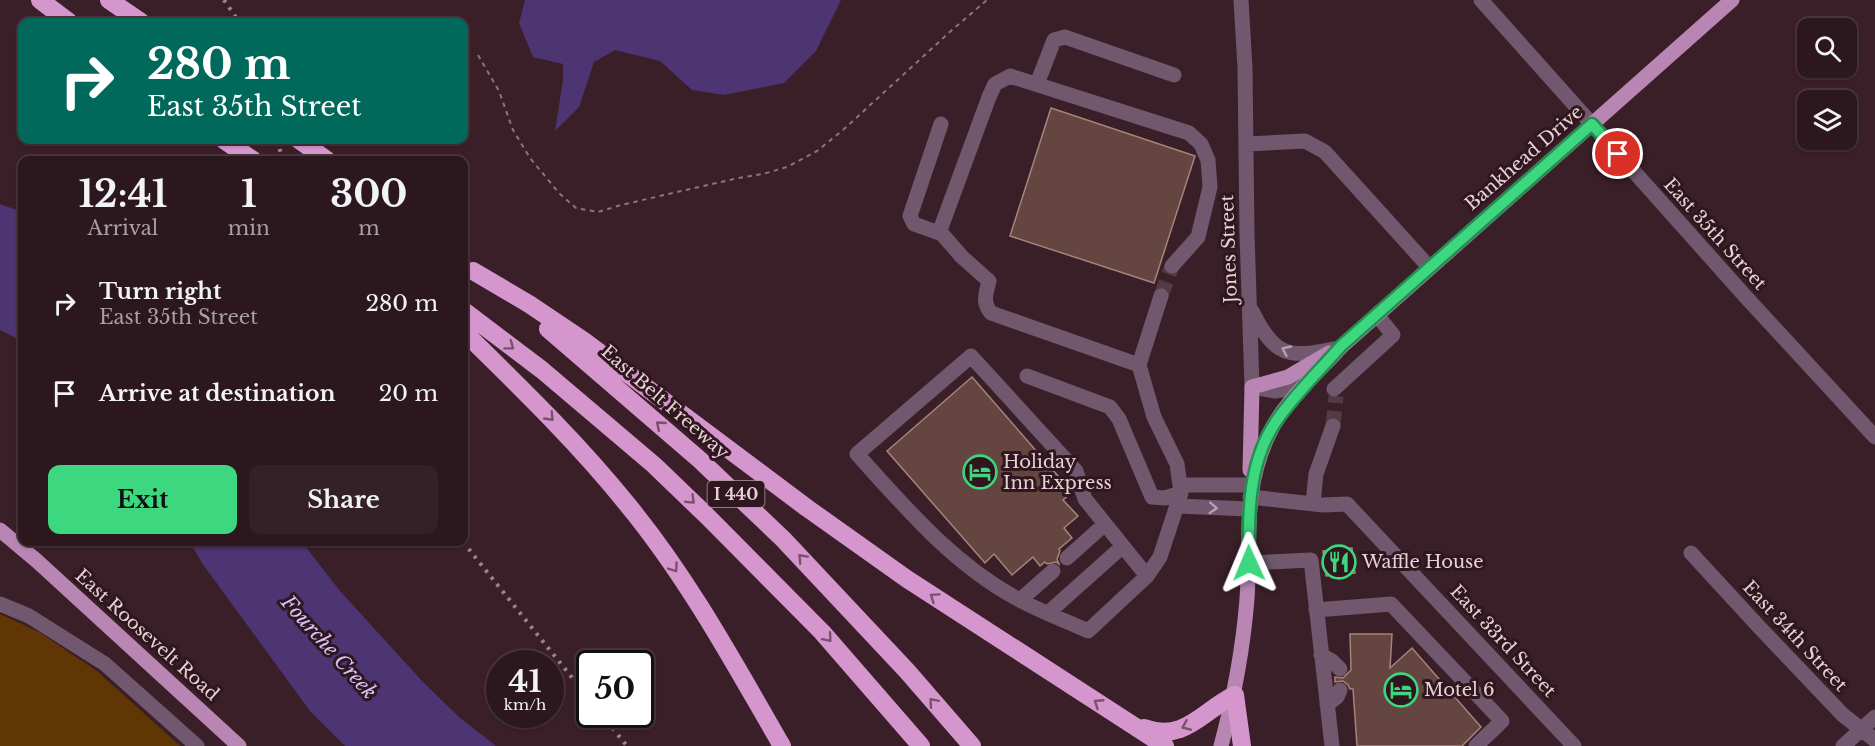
<!DOCTYPE html>
<html lang="en">
<head>
<meta charset="utf-8">
<style>
  :root { --surface:#2c171e; --page:#342027; --text:#f1f3f6; --muted:#a69fa4; --line:#48363c; --accent:#3cd77e }
  body { margin:0; font-family:"Libre Baskerville",serif; background:var(--page); color:var(--text); height:100vh; display:flex; flex-direction:column; font-size:22px; white-space:nowrap }
  * { box-sizing:border-box; margin:0 }
  p { font-size:20px; color:var(--muted) }
  .icon { flex:none; width:33px; height:33px; fill:none; stroke:currentColor; stroke-width:2; stroke-linecap:round; stroke-linejoin:round }
  .map { position:relative; flex:1; overflow:hidden }
  .panel { position:absolute; left:18px; top:156px; width:450px; height:390px; display:flex; flex-direction:column; background:var(--surface); border-radius:12px; box-shadow:0 2px 4px #0004,0 0 0 2px var(--line) }
  .panel>* { flex:none }
  .banner { position:absolute; left:18px; top:18px; width:450px; height:126px; border-radius:12px; box-shadow:0 2px 4px #0004,0 0 0 2px var(--line); background:#00695c; color:#fff; overflow:hidden }
  .controls { position:absolute; left:1797px; top:18px; display:grid; gap:12px }
  .controls a { display:grid; place-items:center; width:60px; height:60px; border-radius:12px; background:var(--surface); box-shadow:0 2px 4px #0004,0 0 0 2px var(--line); font-size:30px }
  .speed { position:absolute; left:486px; top:650px; display:flex; gap:12px; font-size:30px; font-weight:700; text-align:center }
  .speed>* { display:grid; place-content:center; width:78px; height:78px; border-radius:50%; background:var(--surface); box-shadow:0 2px 4px #0004,0 0 0 2px var(--line); line-height:1 }
  .speed small { font-size:15px; font-weight:400 }
  .speed .limit { border:3px solid #111; border-radius:9px; background:#fff; color:#111 }
  .pin { position:absolute; display:grid; place-items:center; width:51px; height:51px; color:#fff; margin:-26px; border:3px solid #fff; border-radius:50%; box-shadow:0 2px 6px #0007 }
  .me { position:absolute; width:66px; margin:-33px; rotate:359deg; stroke-linejoin:round; filter:drop-shadow(0 0 4px #0008) }
  .turn { display:flex; align-items:center; gap:21px; height:126px; padding:0 30px; font-size:27px }
  .turn .icon { width:78px; height:78px; stroke-width:2.5 }
  .turn b { display:block; font-size:42px; line-height:51px }
  .eta { display:flex; justify-content:space-evenly; align-items:center; height:102px; text-align:center }
  .eta b { font-size:36px; font-weight:700; line-height:42px }
  .primary-button { display:flex; gap:12px; margin-top:auto; padding:12px 30px }
  .primary-button a { flex:1; height:69px; border-radius:12px; background:var(--accent); color:#111; font-size:24px; font-weight:700; line-height:69px; text-align:center }
  .primary-button a+a { background:var(--page); color:var(--text) }
  ul { padding:0; list-style:none }
  li { display:flex; align-items:center; gap:18px; height:90px; padding:0 30px }
  li div { flex:1 }
  li b { display:block; font-size:22px }
  li em { font-style:normal }
  .map>svg:first-child { display:block }
</style>
</head>
<body>
<div class="map">
<svg width="1875" height="746" viewBox="0 0 1875 746">
  <rect width="100%" height="100%" fill="#3b1f28"/>
  <path fill="#613605" d="M 0,614 L 39,632 L 98,672 L 180,746 L 0,746 Z"/>
  <path fill="#4d3472" d="M 525,0 L 841,0 L 816,51 L 784,83 L 724,95 L 692,90 L 660,61 L 615,50 L 594,62 L 579,107 L 555,131 L 563,80 L 563,64 L 533,57 L 519,23 Z
    M 0,204 L 22,212 L 22,341 L 0,330 Z
    M 190,542 L 302,542 L 340,591 L 422,681 L 459,717 L 496,746 L 345,746 L 310,711 L 202,563 Z"/>
  <path fill="#64453f" stroke="#a6847d" stroke-width="1.5" d="M 1051,108 L 1195,156 L 1154,283 L 1010,236 Z
    M 972,377 L 1072,492 L 1063,500 L 1078,516 L 1064,528 L 1072,538 L 1059,549 L 1060,551 L 1057,559 L 1059,564 L 1056,562 L 1047,564 L 1045,562 L 1040,566 L 1033,557 L 1012,575 L 994,554 L 985,563 L 887,451 Z
    M 1352,548 L 1355,573 L 1326,576 L 1323,551 Z
    M 1350,634 L 1392,634 L 1390,668 L 1412,648 L 1481,727 L 1462,746 L 1357,746 L 1353,689 L 1350,689 L 1348,685 L 1343,681 L 1335,682 L 1335,677 L 1343,678 L 1351,670 Z"/>
  <g fill="none" stroke-linecap="round" stroke-linejoin="round">
    <path stroke="#543a42" stroke-width="15" stroke-dasharray="15 8" stroke-linecap="butt" d="M 1161,296 L 1172,266
      M 1333,426 L 1336,396"/>
    <path stroke="#8c747b" stroke-width="2" stroke-dasharray="4.5 4.5" stroke-linecap="butt" d="M 478,55 L 499,91 L 513,130 L 530,158 L 559,193 L 576,208 L 598,212 L 621,205 L 738,178 L 763,174 L 787,167 L 817,151 L 843,130 L 952,30 L 987,0"/>
    <path stroke="#71586e" stroke-width="15" d="M 1241,0 L 1245,68 L 1247,234 L 1252,387 L 1275,391 L 1305,386
      M 1481,0 L 1745,296 L 1875,437
      M 1037,84 L 1054,40 L 1065,37 L 1174,75
      M 941,124 L 910,216 L 914,224 L 942,234 L 962,257 L 989,281 C 986,294 982,302 991,313 L 1139,365 L 1154,417 L 1177,464 L 1181,493 L 1160,557 L 1147,576 L 1088,631 C 1064,620 1039,611 1016,598 C 952,563 905,507 857,454 L 971,356 L 1076,471 L 1085,499 L 1147,576
      M 1247,144 L 1305,141 L 1325,152 L 1429,267
      M 939,233 L 989,97 L 995,84 L 1010,76 L 1189,133 L 1201,144 L 1208,160 L 1210,187 L 1198,237 L 1172,266
      M 1252,311 C 1274,355 1287,359 1333,349
      M 1139,365 L 1161,296
      M 1027,376 L 1110,407 L 1119,419 L 1152,497 L 1165,498 L 1181,493
      M 1334,389 L 1393,335 L 1377,315
      M 1180,485 L 1250,485
      M 1250,497 L 1323,505 L 1347,504 L 1574,746
      M 1313,503 L 1316,474 L 1333,426
      M 1177,506 L 1249,509
      M 1691,553 L 1761,629 L 1843,715 L 1875,740
      M 1067,558 L 1105,524
      M 1249,563 L 1311,560 L 1332,746
      M 1020,600 L 1053,571
      M 0,604 L 29,616 L 105,664 L 197,746
      M 1316,610 L 1391,604 L 1502,721 L 1476,746
      M 1048,613 L 1123,546
      M 1321,655 L 1332,661 L 1340,669
      M 1327,705 L 1337,697 L 1340,690
      M 1843,746 L 1875,717"/>
    <path stroke="#b985b3" stroke-width="15" d="M 1250,470 L 1252,387 L 1288,377 L 1329,353
      M 0,530 L 37,561 L 239,746
      M 1221,746 C 1234,697 1243,649 1247,599 C 1251,539 1242,490 1269,434 C 1285,400 1317,374 1341,347 L 1732,0"/>
    <path stroke="#d596ce" stroke-width="18" d="M 40,0 L 69,22
      M 109,0 L 141,22
      M 224,140 L 253,160
      M 299,140 L 327,160
      M 473,271 L 529,304 L 584,341 L 807,508 L 907,579 L 1165,746
      M 464,311 L 542,370 L 654,465 L 707,516 L 822,632 L 921,746
      M 548,329 L 700,460 L 783,539 L 907,671 L 972,746
      M 464,332 C 520,387 577,442 627,504 C 688,578 734,663 782,746
      M 1144,728 C 1185,743 1203,710 1235,695 L 1242,746"/>
    <path stroke="#9a8389" stroke-width="4" stroke-dasharray="3 6" stroke-linecap="butt" d="M 224,0 L 239,22
      M 278,140 L 282,160
      M 463,542 L 590,700
      M 601,714 L 627,746"/>
  </g>
  <defs><path id="oneway-chevron" d="M-2-3.5L2.5 0L-2 3.5" fill="none" stroke-width="1.6" stroke-linecap="round" stroke-linejoin="round" transform="scale(1.5)"/></defs>
  <g stroke="#7a506d">
    <use href="#oneway-chevron" transform="translate(510 346) rotate(37)"/>
    <use href="#oneway-chevron" transform="translate(550 417) rotate(46)"/>
    <use href="#oneway-chevron" transform="translate(660 425) rotate(-139)"/>
    <use href="#oneway-chevron" transform="translate(691 500) rotate(44)"/>
    <use href="#oneway-chevron" transform="translate(802 558) rotate(-133)"/>
    <use href="#oneway-chevron" transform="translate(674 568) rotate(55)"/>
    <use href="#oneway-chevron" transform="translate(934 597) rotate(-146)"/>
    <use href="#oneway-chevron" transform="translate(828 638) rotate(49)"/>
    <use href="#oneway-chevron" transform="translate(933 702) rotate(-131)"/>
    <use href="#oneway-chevron" transform="translate(1098 703) rotate(-147)"/>
    <use href="#oneway-chevron" transform="translate(1186 726) rotate(157)"/>
  </g>
  <g stroke="#b7a1ac">
    <use href="#oneway-chevron" transform="translate(1286 350) rotate(-155)"/>
    <use href="#oneway-chevron" transform="translate(1213 508) rotate(3)"/>
  </g>
  <g fill="none" stroke-linecap="round" stroke-linejoin="round">
    <defs>
      <path id="route" d="M 1249,563 C 1248,515 1248,461 1277,420 C 1296,393 1320,370 1341,346 L 1592,124 L 1618,154"/>
    </defs>
    <use href="#route" stroke="#278c52" stroke-width="15"/>
    <use href="#route" stroke="#3cd77e" stroke-width="10"/>
  </g>
  <defs>
    <symbol id="hotel-ring" viewBox="-11 -11 22 22"><circle r="9.5" fill="#30161e" stroke="#3cd77e" stroke-width="1.5"/><path d="M-6-4.5h1.5V1H6V5H4.5V3h-9V5H-6ZM-4 0a1.8 1.8 0 1 1 3.6 0ZM.5 0V-2.5h3Q6-2.5 6 0Z" fill="#3cd77e"/></symbol>
    <symbol id="restaurant-ring" viewBox="-11 -11 22 22"><circle r="9.5" fill="#30161e" stroke="#3cd77e" stroke-width="1.5"/><path d="M-5-6h1v4h1v-4h1v4h1v-4h1v5L-1.5 .5V6h-2V.5L-5-1ZM5-6V6H3V1.5H1.5Q1.5-4 5-6Z" fill="#3cd77e"/></symbol>
  </defs>
  <g fill-rule="evenodd">
    <use href="#hotel-ring" x="961" y="453" width="38" height="38"/>
    <use href="#restaurant-ring" x="1320" y="543" width="38" height="38"/>
    <use href="#hotel-ring" x="1382" y="671" width="38" height="38"/>
  </g>
  <g text-anchor="middle" stroke-width="6" stroke-linejoin="round" paint-order="stroke">
    <rect fill="#30161e" stroke="#af9a9f" stroke-width="1.5" x="707.5" y="481" width="57" height="26" rx="4.5"/>
    <g font-size="16" font-weight="bold" fill="#e5d2d6">
      <text x="736" y="500">I 440</text>
    </g>
    <g font-size="18" fill="#e5d2d6" stroke="#30161e">
      <text transform="translate(1524 158) rotate(-41)" y="6">Bankhead Drive</text>
      <text transform="translate(1715 234) rotate(48)" y="6">East 35th Street</text>
      <text transform="translate(1229 249) rotate(-92)" y="6">Jones Street</text>
      <text transform="translate(665 402) rotate(41)" y="6">East Belt Freeway</text>
      <text transform="translate(147 635) rotate(42)" y="6">East Roosevelt Road</text>
      <text transform="translate(1795 636) rotate(47)" y="6">East 34th Street</text>
      <text transform="translate(1503 641) rotate(47)" y="6">East 33rd Street</text>
    </g>
    <g font-size="18" fill="#e5d2d6" stroke="#30161e" text-anchor="start">
      <text x="1003" y="468">Holiday<tspan x="1003" dy="21">Inn Express</tspan></text>
      <text x="1362" y="568">Waffle House</text>
      <text x="1424" y="696">Motel 6</text>
    </g>
    <g font-size="20" font-style="italic" fill="#d5c2fb" stroke="#30161e">
      <text transform="translate(329 647) rotate(48)" y="7">Fourche Creek</text>
    </g>
  </g>
</svg>
<div class="controls">
<a><svg class="icon" aria-label="search" viewBox="0 0 24 24"><circle cx="10" cy="10" r="6"/><path d="M15 15l6 6"/></svg></a>
<a><svg class="icon" aria-label="layers" viewBox="0 0 24 24"><path d="M12 4l9 5-9 5-9-5zM3 14l9 5 9-5"/></svg></a>
</div>
<div class="speed"><div>41<small>km/h</small></div><div class="limit">50</div></div>
<div class="pin" style="left:1618px;top:154px;background:#d93025"><svg class="icon" aria-label="arrive" viewBox="0 0 24 24"><path d="M6 21V4h12l-3 4 3 4H6"/></svg></div>
<svg class="me" style="left:1249px;top:563px" viewBox="-20 -20 40 40"><path d="M0-17L14 15 0 8-14 15z" fill="#3cd77e" stroke="#fff" stroke-width="4"/></svg>
<div class="banner">
<div class="turn"><svg class="icon" aria-label="right" viewBox="0 0 24 24"><path d="M7 20v-9h11M14 6l5 5-5 5"/></svg><div><b>280 m</b>East 35th Street</div></div>
</div>
<section class="panel">
<div class="eta">
<div><b>12:41</b><p>Arrival</p></div>
<div><b>1</b><p>min</p></div>
<div><b>300</b><p>m</p></div>
</div>
<ul>
<li><svg class="icon" aria-label="right" viewBox="0 0 24 24"><path d="M7 20v-9h11M14 6l5 5-5 5"/></svg><div><b>Turn right</b><p>East 35th Street</p></div><em>280 m</em></li>
<li><svg class="icon" aria-label="arrive" viewBox="0 0 24 24"><path d="M6 21V4h12l-3 4 3 4H6"/></svg><div><b>Arrive at destination</b></div><em>20 m</em></li>
</ul>
<div class="primary-button"><a>Exit</a><a>Share</a></div>
</section>
</div>
</body>
</html>
